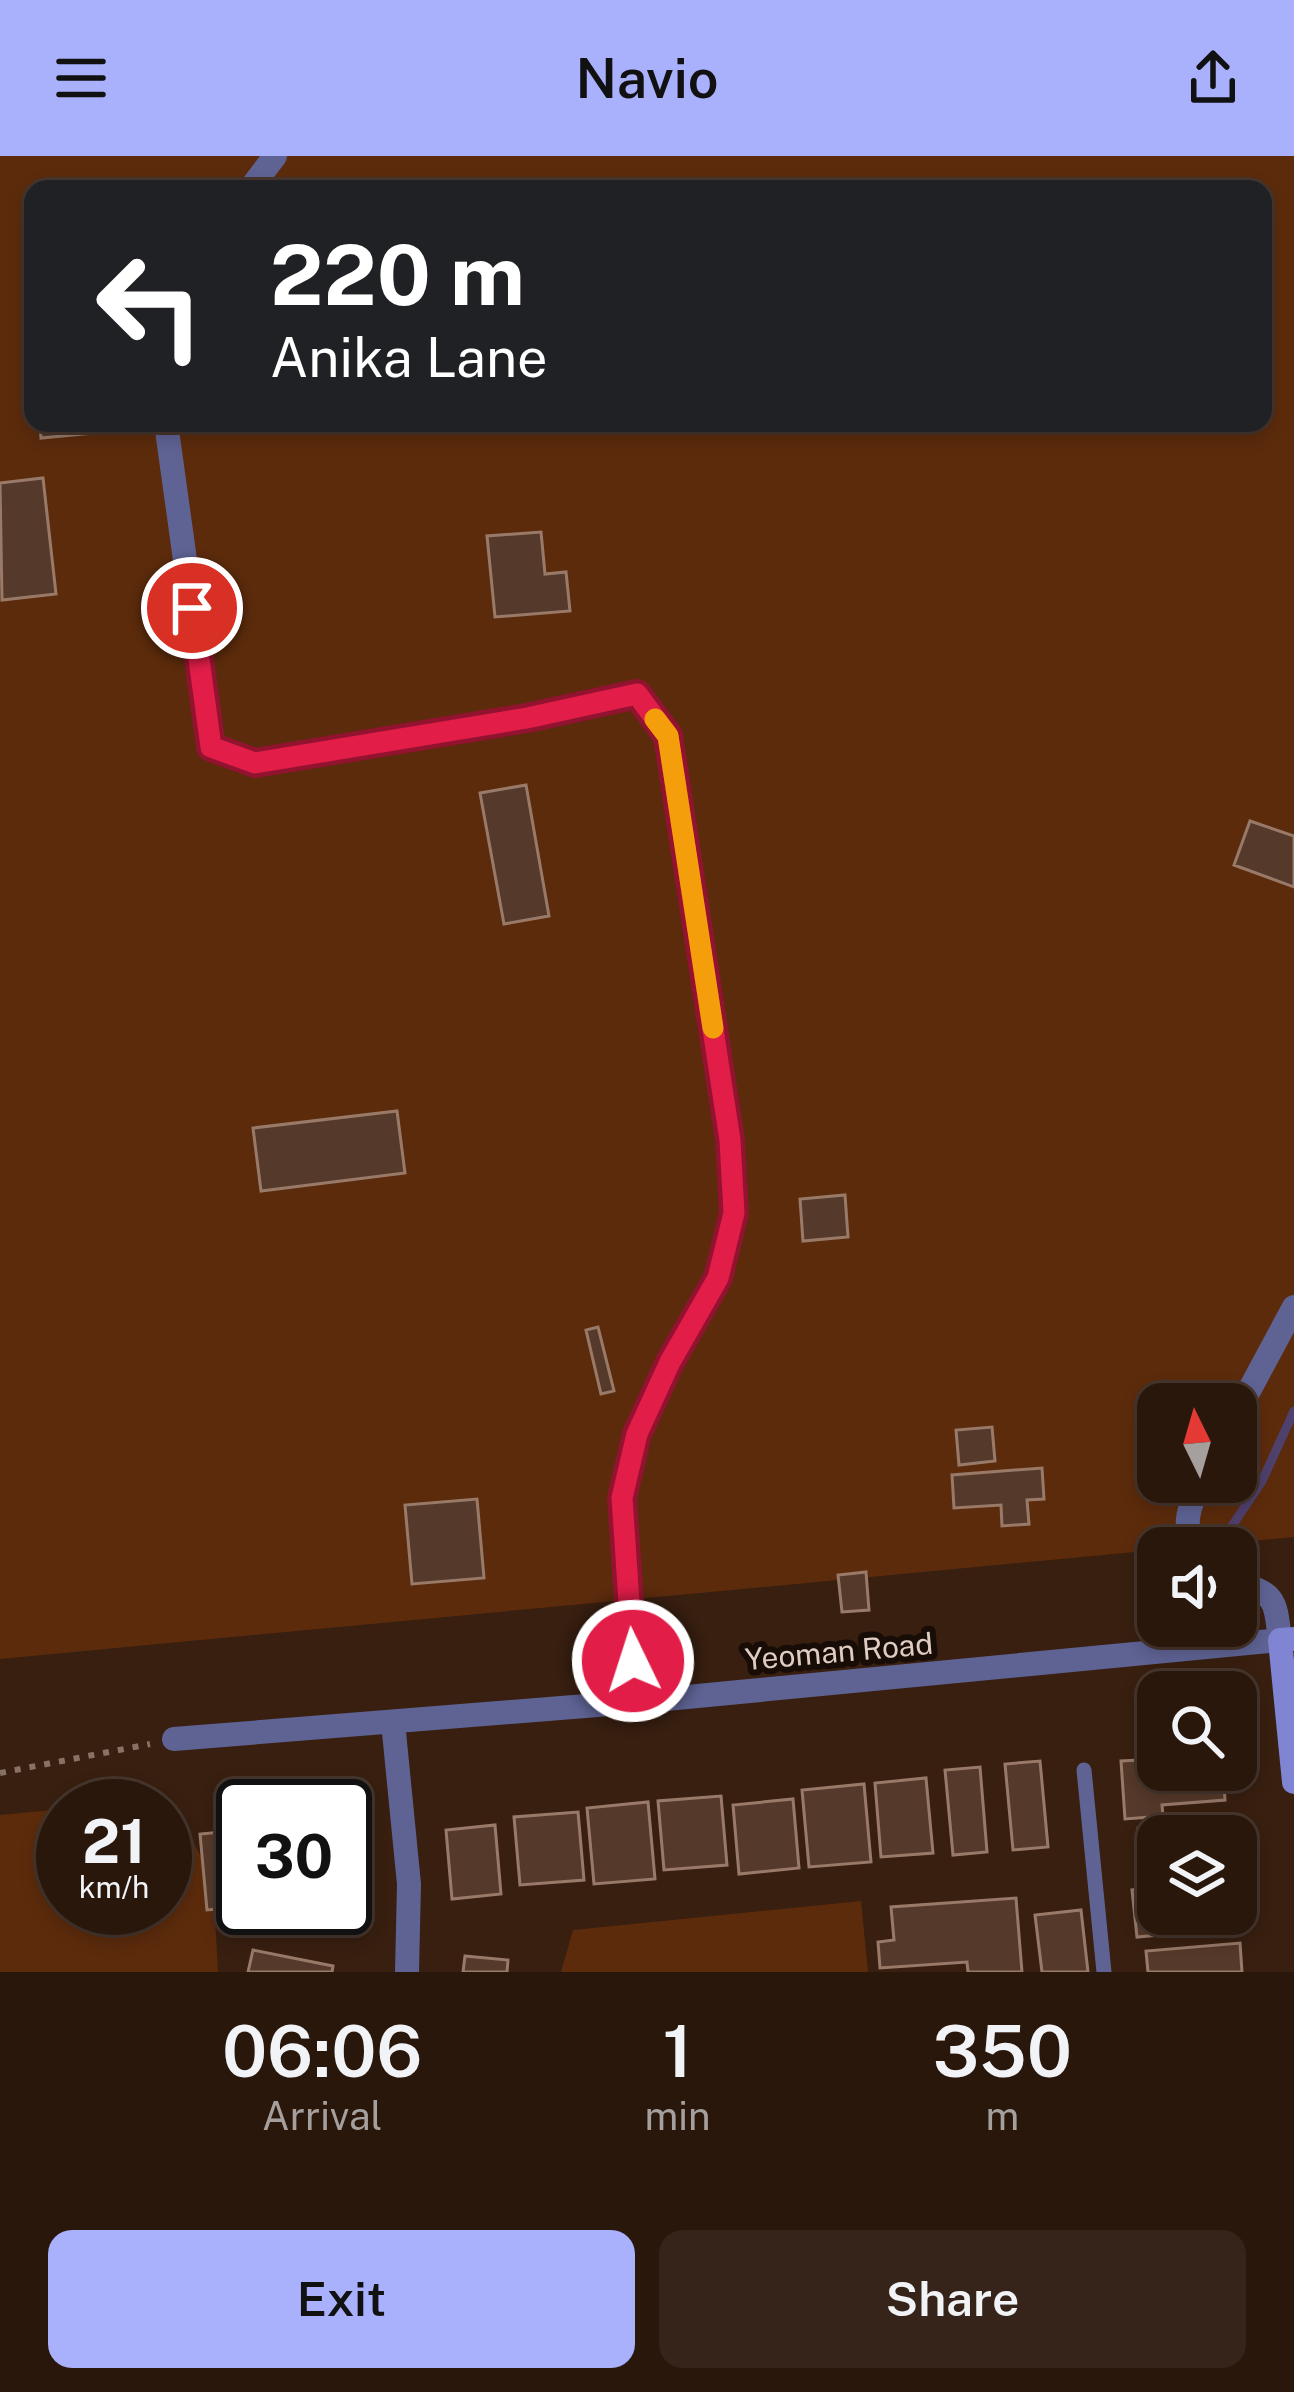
<!DOCTYPE html>
<html lang="en">
<head>
<meta charset="utf-8">
<style>
  :root { --surface:#2a170c; --page:#36241a; --text:#f1f3f6; --muted:#a59f9d; --line:#46362d; --accent:#a9b0fc }
  body { margin:0; font-family:"Public Sans",sans-serif; background:var(--page); color:var(--text); height:100vh; display:flex; flex-direction:column; font-size:45px; white-space:nowrap }
  * { box-sizing:border-box; margin:0 }
  p { font-size:39px; color:var(--muted) }
  .icon { flex:none; width:66px; height:66px; fill:none; stroke:currentColor; stroke-width:2; stroke-linecap:round; stroke-linejoin:round }
  .map { position:relative; height:1816px; overflow:hidden }
  .details { display:flex; flex-direction:column; background:var(--surface); flex:1 }
  .details>* { flex:none }
  .guide { position:absolute; left:24px; top:24px; width:1248px; height:252px; border-radius:24px; box-shadow:0 6px 18px #0003,0 0 0 3px var(--line); background:#202124; color:#fff; overflow:hidden }
  .needle { width:78px; rotate:355deg }
  .controls { position:absolute; left:1137px; top:1227px; display:grid; gap:24px }
  .controls a { display:grid; place-items:center; width:120px; height:120px; border-radius:24px; background:var(--surface); box-shadow:0 6px 18px #0003,0 0 0 3px var(--line); font-size:60px }
  .speed { position:absolute; left:36px; top:1623px; display:flex; gap:24px; font-size:60px; font-weight:700; text-align:center }
  .speed>* { display:grid; place-content:center; width:156px; height:156px; border-radius:50%; background:var(--surface); box-shadow:0 6px 18px #0003,0 0 0 3px var(--line); line-height:1 }
  .speed small { font-size:30px; font-weight:400 }
  .speed .limit { border:6px solid #111; border-radius:18px; background:#fff; color:#111 }
  .pin { position:absolute; display:grid; place-items:center; width:102px; height:102px; color:#fff; margin:-51px; border:6px solid #fff; border-radius:50%; box-shadow:0 3px 12px #0007 }
  .me { position:absolute; width:132px; margin:-66px; rotate:356deg; stroke-linejoin:round; filter:drop-shadow(0 0 9px #0008) }
  .turn { display:flex; align-items:center; gap:42px; height:252px; padding:0 48px; font-size:54px }
  .turn .icon { width:156px; height:156px; stroke-width:2.5 }
  .turn b { display:block; font-size:84px; line-height:102px }
  .eta { display:flex; justify-content:space-evenly; align-items:center; height:204px; text-align:center }
  .eta b { font-size:72px; font-weight:600; line-height:84px }
  .button { display:flex; gap:24px; margin-top:auto; padding:24px 48px }
  .button a { flex:1; height:138px; border-radius:24px; background:var(--accent); color:#111; font-size:48px; font-weight:600; line-height:138px; text-align:center }
  .button a+a { background:var(--page); color:var(--text) }
  header { display:flex; justify-content:space-between; align-items:center; height:156px; padding:0 48px; background:var(--accent); color:#111; font-size:54px; font-weight:600 }
  .map>svg:first-child { display:block }
</style>
</head>
<body>
<header><svg class="icon" aria-label="menu" viewBox="0 0 24 24"><path d="M4 6h16M4 12h16M4 18h16"/></svg>Navio<svg class="icon" aria-label="share" viewBox="0 0 24 24"><path d="M12 15V3M7 8l5-5 5 5M5 13v7h14v-7"/></svg></header>
<div class="map">
<svg width="1294" height="1816" viewBox="0 0 1294 1816">
  <rect width="100%" height="100%" fill="#381f10"/>
  <path fill="#5c2b0c" fill-rule="evenodd" d="M 0,0 L 1294,0 L 1294,1381 L 0,1503 ZM 33,33 L 1263,33 L 1263,267 L 33,267 ZM 1158,1248 L 1236,1248 L 1236,1326 L 1158,1326 Z
    M 170,1643 L 213,1723 L 218,1816 L 0,1816 L 0,1659 L 63,1653 L 63,1752 L 165,1752 L 165,1650 L 95,1650 Z
    M 861,1745 L 868,1816 L 561,1816 L 573,1774 Z"/>
  <g fill="none" stroke-linecap="round" stroke-linejoin="round">
    <path stroke="#4f406c" stroke-width="9" d="M 1224,1382 L 1262,1325 L 1294,1255"/>
  </g>
  <path fill="#55392a" stroke="#997a69" stroke-width="3" d="M 40,267 L 94,267 L 95,277 L 41,282 Z
    M 43,322 L 56,438 L 2,444 L 0,327 Z
    M 541,376 L 545,418 L 566,416 L 570,455 L 495,461 L 487,380 Z
    M 526,629 L 549,760 L 504,768 L 480,637 Z
    M 1250,665 L 1294,680 L 1294,731 L 1234,709 Z
    M 397,955 L 405,1017 L 261,1035 L 253,972 Z
    M 845,1039 L 848,1081 L 803,1085 L 800,1043 Z
    M 598,1171 L 614,1235 L 601,1238 L 586,1174 Z
    M 992,1271 L 995,1305 L 959,1309 L 956,1274 Z
    M 1042,1312 L 1044,1343 L 1027,1344 L 1029,1368 L 1002,1370 L 1001,1349 L 954,1352 L 952,1319 Z
    M 477,1343 L 484,1422 L 412,1428 L 405,1349 Z
    M 866,1416 L 869,1454 L 842,1456 L 838,1419 Z
    M 1158,1603 L 1158,1614 L 1223,1614 L 1225,1644 L 1162,1649 L 1163,1660 L 1125,1663 L 1121,1605 Z
    M 1040,1605 L 1048,1691 L 1013,1694 L 1005,1608 Z
    M 980,1611 L 987,1696 L 953,1699 L 945,1614 Z
    M 926,1622 L 933,1697 L 881,1701 L 875,1627 Z
    M 864,1628 L 871,1706 L 809,1711 L 802,1634 Z
    M 721,1640 L 727,1709 L 664,1714 L 658,1645 Z
    M 793,1643 L 799,1712 L 739,1718 L 733,1649 Z
    M 648,1646 L 655,1723 L 594,1728 L 587,1652 Z
    M 578,1656 L 584,1724 L 520,1729 L 514,1661 Z
    M 1224,1665 L 1225,1680 L 1158,1680 L 1158,1714 L 1141,1715 L 1138,1672 Z
    M 495,1669 L 501,1738 L 452,1743 L 446,1674 Z
    M 243,1674 L 243,1751 L 207,1754 L 200,1678 Z
    M 1158,1732 L 1158,1758 L 1236,1758 L 1237,1772 L 1137,1781 L 1132,1734 Z
    M 1016,1742 L 1022,1816 L 968,1816 L 967,1806 L 880,1812 L 878,1786 L 894,1784 L 891,1751 Z
    M 294,1752 L 341,1752 L 342,1763 L 295,1766 Z
    M 1081,1754 L 1088,1816 L 1042,1816 L 1035,1759 Z
    M 1240,1787 L 1242,1816 L 1148,1816 L 1146,1795 Z
    M 253,1794 L 333,1810 L 332,1816 L 248,1816 Z
    M 465,1800 L 508,1804 L 507,1816 L 463,1816 Z"/>
  <g fill="none" stroke-linecap="round" stroke-linejoin="round">
    <path stroke="#887266" stroke-width="6" stroke-dasharray="6 9" stroke-linecap="butt" d="M 0,1617 L 150,1588"/>
    <path stroke="#5f6394" stroke-width="15" d="M 1084,1614 L 1104,1816"/>
    <path stroke="#5f6394" stroke-width="24" d="M 250,33 L 275,0
      M 166,267 L 211,591 L 255,607 L 527,563 L 637,538 L 668,580 L 730,984 L 734,1057 L 719,1122 L 671,1206 L 637,1278 L 622,1343 L 635,1546
      M 1236,1259 L 1294,1151
      M 1192,1392 C 1183,1367 1189,1349 1201,1326
      M 393,1566 L 409,1728 L 407,1816
      M 174,1583 L 635,1546 L 1280,1484 C 1275,1445 1277,1437 1236,1427"/>
    <path stroke="#7f84d3" stroke-width="24" d="M 1294,1483 L 1280,1484 L 1294,1626"/>
  </g>
  <g fill="none" stroke-linecap="round" stroke-linejoin="round">
    <defs>
      <path id="route" d="M 192,452 L 211,591 L 255,607 L 527,562 L 637,538 L 668,580 L 730,984 L 734,1057 L 718,1122 L 670,1206 L 637,1278 L 622,1342 L 633,1505"/>
    </defs>
    <use href="#route" stroke="#92132f" stroke-width="30"/>
    <use href="#route" stroke="#e11d48" stroke-width="21"/>
    <path stroke="#f59e0b" stroke-width="21" d="M 655,563 L 668,580 L 713,872"/>
  </g>
  <g text-anchor="middle" stroke-width="12" stroke-linejoin="round" paint-order="stroke">
    <g font-size="30" fill="#dfcdc4" stroke="#170c06">
      <text transform="translate(839 1496) rotate(-5)" y="10">Yeoman Road</text>
    </g>
  </g>
</svg>
<div class="controls">
<a><svg class="needle" viewBox="-14 -14 28 28"><path d="M0-13l5 13h-10z" fill="#e53935"/><path d="M0 13l5-13h-10z" fill="#a59f9d"/></svg></a>
<a><svg class="icon" aria-label="sound" viewBox="0 0 24 24"><path d="M4 9h4l5-4v14l-5-4H4zM17 9q2 3 0 6"/></svg></a>
<a><svg class="icon" aria-label="search" viewBox="0 0 24 24"><circle cx="10" cy="10" r="6"/><path d="M15 15l6 6"/></svg></a>
<a><svg class="icon" aria-label="layers" viewBox="0 0 24 24"><path d="M12 4l9 5-9 5-9-5zM3 14l9 5 9-5"/></svg></a>
</div>
<div class="speed"><div>21<small>km/h</small></div><div class="limit">30</div></div>
<div class="pin" style="left:192px;top:452px;background:#d93025"><svg class="icon" aria-label="arrive" viewBox="0 0 24 24"><path d="M6 21V4h12l-3 4 3 4H6"/></svg></div>
<svg class="me" style="left:633px;top:1505px" viewBox="-20 -20 40 40"><circle r="17" fill="#e11d48" stroke="#fff" stroke-width="3"/><path d="M0-11L8 9 0 5-8 9z" fill="#fff"/></svg>
<div class="guide">
<div class="turn"><svg class="icon" aria-label="left" viewBox="0 0 24 24"><path d="M17 20v-9H6M10 6l-5 5 5 5"/></svg><div><b>220 m</b>Anika Lane</div></div>
</div>
</div>
<section class="details">
<div class="eta">
<div><b>06:06</b><p>Arrival</p></div>
<div><b>1</b><p>min</p></div>
<div><b>350</b><p>m</p></div>
</div>
<div class="button"><a>Exit</a><a>Share</a></div>
</section>
</body>
</html>
